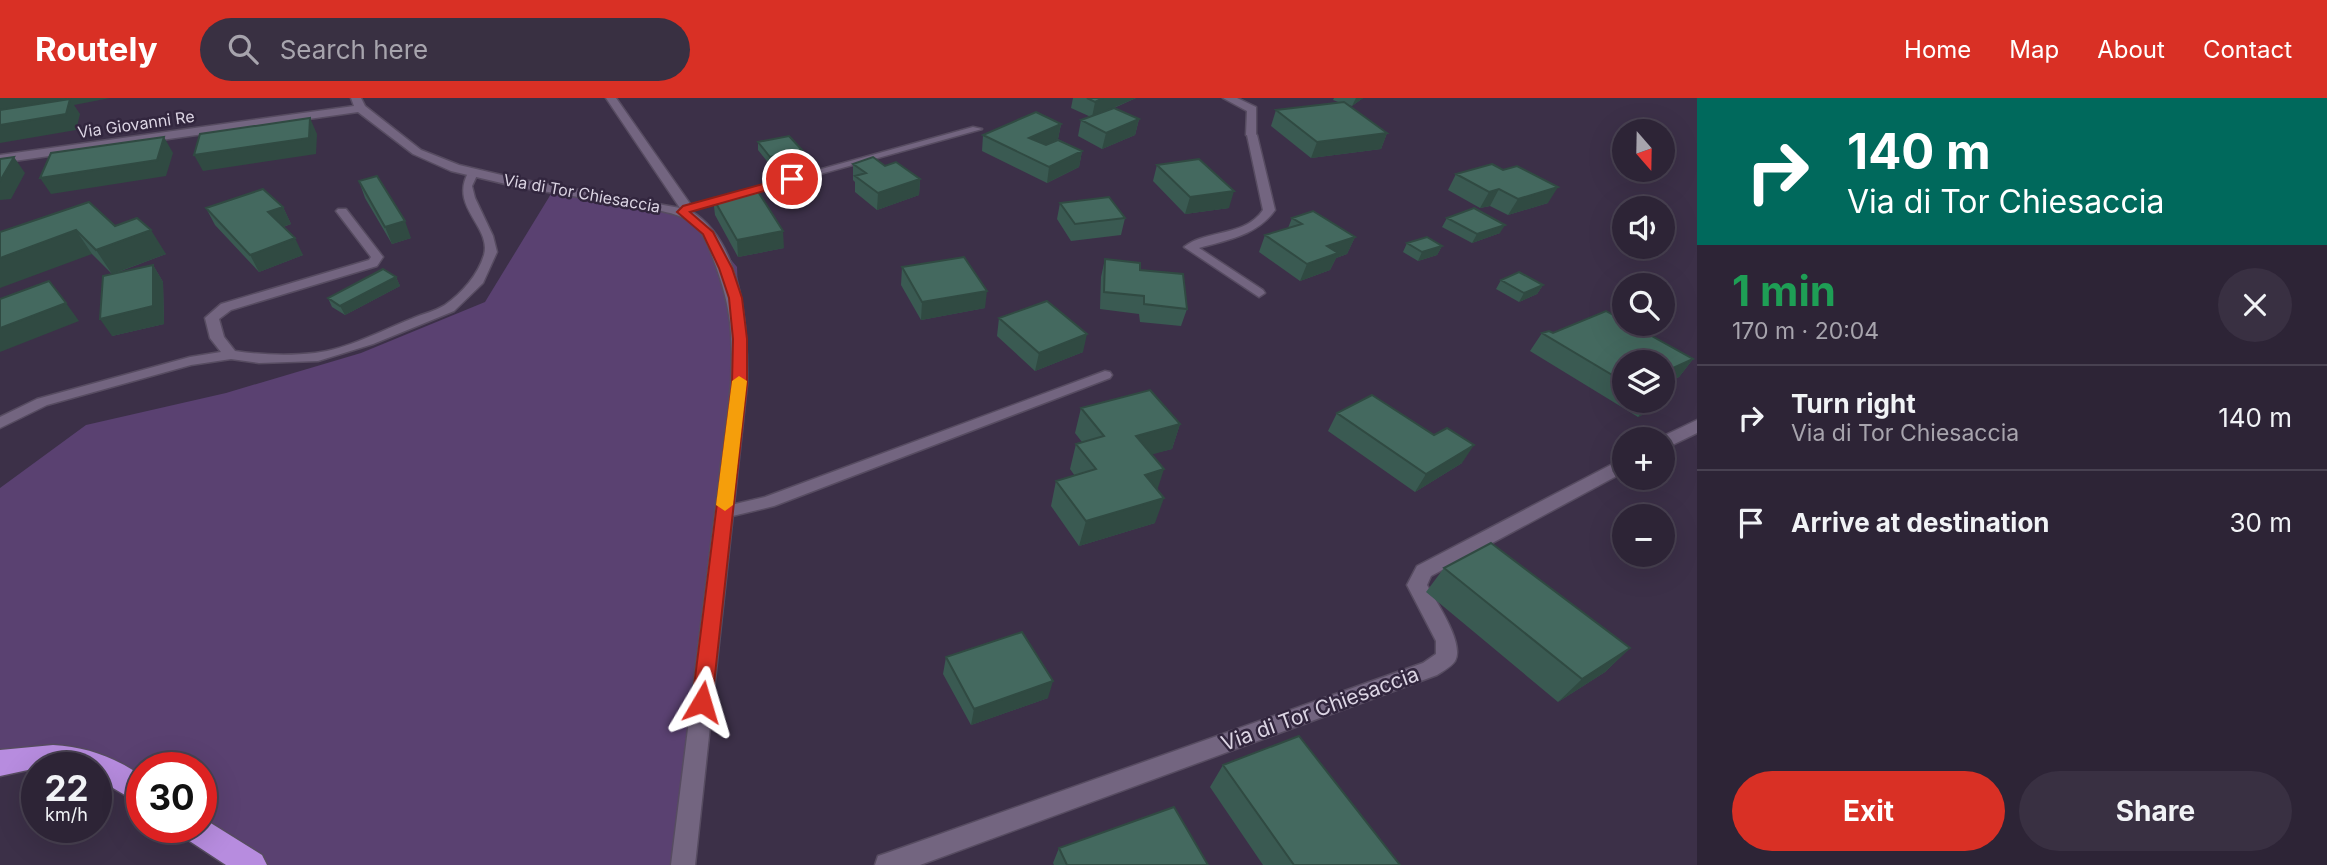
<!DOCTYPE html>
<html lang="en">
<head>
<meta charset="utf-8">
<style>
  :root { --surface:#2d2436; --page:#393042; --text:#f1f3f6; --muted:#a7a4ad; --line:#484151; --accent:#d93025 }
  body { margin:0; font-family:Inter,sans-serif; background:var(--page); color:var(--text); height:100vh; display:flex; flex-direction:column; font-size:26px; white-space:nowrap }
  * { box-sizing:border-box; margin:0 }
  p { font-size:23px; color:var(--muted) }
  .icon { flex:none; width:38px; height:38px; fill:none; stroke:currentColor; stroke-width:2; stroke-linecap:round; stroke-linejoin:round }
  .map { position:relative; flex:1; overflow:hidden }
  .sheet { display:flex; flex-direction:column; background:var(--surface); width:630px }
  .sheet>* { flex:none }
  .guide { background:#00695c; color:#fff; overflow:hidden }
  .needle { width:46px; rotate:160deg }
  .fabs { position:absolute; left:1612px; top:21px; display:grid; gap:14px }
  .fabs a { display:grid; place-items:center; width:63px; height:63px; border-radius:50%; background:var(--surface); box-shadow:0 7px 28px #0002,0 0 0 2px var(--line); font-size:35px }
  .speed { position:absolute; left:21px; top:654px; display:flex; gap:14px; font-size:35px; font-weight:700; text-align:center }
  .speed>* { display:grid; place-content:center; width:91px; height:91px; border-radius:50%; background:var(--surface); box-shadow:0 7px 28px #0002,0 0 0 2px var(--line); line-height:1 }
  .speed small { font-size:18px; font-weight:400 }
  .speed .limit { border:10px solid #d22; background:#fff; color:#111 }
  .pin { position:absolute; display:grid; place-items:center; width:60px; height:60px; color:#fff; margin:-30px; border:4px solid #fff; border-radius:50%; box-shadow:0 2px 7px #0007 }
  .me { position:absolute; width:77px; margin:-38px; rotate:7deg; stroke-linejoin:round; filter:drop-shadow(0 0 5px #0008) }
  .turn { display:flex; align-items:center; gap:24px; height:147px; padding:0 35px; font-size:32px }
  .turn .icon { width:91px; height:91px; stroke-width:2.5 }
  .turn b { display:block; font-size:49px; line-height:60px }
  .round { display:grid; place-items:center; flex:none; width:74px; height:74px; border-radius:37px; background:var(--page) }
  .head { display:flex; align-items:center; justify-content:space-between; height:119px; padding:0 35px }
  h1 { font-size:42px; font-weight:700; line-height:52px; color:#1e9e55 }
  .cta { display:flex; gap:14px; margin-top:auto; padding:14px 35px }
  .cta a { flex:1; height:80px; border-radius:42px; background:var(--accent); color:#fff; font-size:28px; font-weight:700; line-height:80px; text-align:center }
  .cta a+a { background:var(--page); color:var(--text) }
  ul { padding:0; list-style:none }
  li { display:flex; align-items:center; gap:21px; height:105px; padding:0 35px; border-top:2px solid var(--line) }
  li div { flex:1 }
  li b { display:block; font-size:26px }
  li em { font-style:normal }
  header { display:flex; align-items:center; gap:42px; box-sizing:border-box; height:98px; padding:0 35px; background:var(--accent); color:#fff }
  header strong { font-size:33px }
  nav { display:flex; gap:38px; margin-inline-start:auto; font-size:24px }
  .search { width:490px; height:63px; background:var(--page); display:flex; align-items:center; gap:18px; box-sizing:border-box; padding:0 24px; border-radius:38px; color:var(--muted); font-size:26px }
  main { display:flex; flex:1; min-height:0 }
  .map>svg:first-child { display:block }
</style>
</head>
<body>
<header>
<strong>Routely</strong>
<div class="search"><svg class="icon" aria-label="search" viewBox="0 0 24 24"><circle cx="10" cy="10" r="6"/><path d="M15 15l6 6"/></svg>Search here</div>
<nav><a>Home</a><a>Map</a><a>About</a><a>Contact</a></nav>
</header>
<main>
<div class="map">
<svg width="1697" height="767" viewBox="0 0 1697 767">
  <rect width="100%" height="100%" fill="#3c3048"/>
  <path fill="#5a4171" d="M 554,91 L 673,111 L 708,134 L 737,169 L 740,241 L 683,767 L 252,767 L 195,730 L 201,730 L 201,670 L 142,670 L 142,694 L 103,669 L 0,666 L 0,390 L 86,327 L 226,295 L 361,255 L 485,204 Z"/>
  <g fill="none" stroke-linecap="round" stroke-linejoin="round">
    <defs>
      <path id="lane" d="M 973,29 L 982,31 L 691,112 L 681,110 Z
        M 1252,34 L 1257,37 L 1275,112 C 1258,137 1227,142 1199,150 L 1263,192 L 1265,195 L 1259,199 L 1184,149 C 1207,131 1245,139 1263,112 L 1247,37 Z
        M 469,73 L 478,75 L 472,88 L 475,100 L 493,138 L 497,154 L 483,185 L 454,213 L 373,246 L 318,263 L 259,265 L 231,261 L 191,267 L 47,307 L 0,330 L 0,319 L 37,301 L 190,259 L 221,254 L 210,240 L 205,220 L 221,206 L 369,162 L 371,159 L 336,113 L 338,111 L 346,111 L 383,159 L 377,168 L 231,212 L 219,221 L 224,239 L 235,253 C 261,257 289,258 315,255 C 347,251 381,233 411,221 C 422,216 436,213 445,207 C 462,195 478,177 484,157 C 492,128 448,109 469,73 Z
        M 1105,273 L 1110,274 L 1112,277 L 1110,280 L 774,408 L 724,420 L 718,418 L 716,414 L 718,410 L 765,399 Z"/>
      <path id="street" d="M 351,0 L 361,0 L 365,8 L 421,52 L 459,67 L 518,81 L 680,110 L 606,0 L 616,0 L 693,110 L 691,113 C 743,145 748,231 747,286 L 695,767 L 671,767 L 731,286 C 733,236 732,211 714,163 C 709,150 704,134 692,125 C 682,117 670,115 657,112 L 518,89 L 451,73 L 413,56 L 358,14 L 0,65 L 0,57 L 354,8 Z
        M 1223,0 L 1237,0 L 1256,9 L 1256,39 L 1246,37 L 1247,13 Z
        M 1697,322 L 1697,335 L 1662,352 L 1662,341 L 1657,341 Z
        M 1624,360 L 1624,374 L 1431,478 L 1427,487 C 1436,504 1465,545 1455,563 C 1451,569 1443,573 1437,577 L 920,767 L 875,767 L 878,758 L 887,755 L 1423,565 L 1436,556 L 1436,543 L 1407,487 L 1417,468 Z"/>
      <path id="highway" d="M 53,647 C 87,649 114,659 142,678 L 142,707 L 96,680 L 96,670 L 37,670 L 0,678 L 0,652 Z
        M 201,719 L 262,757 L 267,767 L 226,767 L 185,740 L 181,730 L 201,730 Z"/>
    </defs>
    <use href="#lane" stroke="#574c61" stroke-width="3"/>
    <use href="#street" stroke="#574c61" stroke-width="3"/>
    <use href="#highway" stroke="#574c61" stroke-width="3"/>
    <use href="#lane" fill="#736580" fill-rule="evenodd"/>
    <use href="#street" fill="#736580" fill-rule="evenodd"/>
    <use href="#highway" fill="#b78cdf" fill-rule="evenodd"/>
  </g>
  <path fill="#3a5a52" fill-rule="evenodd" d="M 1073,0 L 1136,0 L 1114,10 L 1139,21 L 1135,37 L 1102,51 L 1078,38 L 1081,22 L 1091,19 L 1071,10 Z
    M 1334,0 L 1363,0 L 1352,8 L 1346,6 L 1387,35 L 1381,51 L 1311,60 L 1271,28 L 1276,12 L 1341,5 L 1333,2 Z
    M 1061,26 L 1058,41 L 1082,53 L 1079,69 L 1047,85 L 982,53 L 983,37 Z
    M 758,44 L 802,52 L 802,61 L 770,67 L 758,52 Z
    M 853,66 L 885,68 L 920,81 L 919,97 L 877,112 L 855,94 L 855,84 L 853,82 Z
    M 1157,67 L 1229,110 L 1185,116 L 1153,83 Z
    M 1456,76 L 1548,105 L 1508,117 L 1490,108 L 1480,110 L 1448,92 Z
    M 359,83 L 411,140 L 392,146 L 365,100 Z
    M 713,100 L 784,150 L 738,159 L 715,117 Z
    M 1060,105 L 1125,120 L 1121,137 L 1071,143 L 1057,121 Z
    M 283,109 L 291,126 L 283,129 L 303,157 L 259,174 L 215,127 L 206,110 Z
    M 1292,120 L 1355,139 L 1347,156 L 1336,160 L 1330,172 L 1300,183 L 1259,154 L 1265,137 L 1288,130 Z
    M 1447,120 L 1500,135 L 1472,145 L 1442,129 Z
    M 115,128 L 166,156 L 113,176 L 153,167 L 163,184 L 164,226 L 112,238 L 112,176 L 92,156 L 0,134 Z
    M 1407,145 L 1442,148 L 1437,157 L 1418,163 L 1403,154 Z
    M 1105,161 L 1140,172 L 1187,211 L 1181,228 L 1140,224 L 1139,216 L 1100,211 L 1101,179 Z
    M 902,169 L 985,210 L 921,222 L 901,187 Z
    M 396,179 L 400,188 L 345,217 L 332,209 L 328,200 Z
    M 1501,182 L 1543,187 L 1537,196 L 1519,204 L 1496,191 Z
    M 1606,213 L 1624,223 L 1624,226 L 1630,226 L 1693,261 L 1679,279 L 1664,286 L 1673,291 L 1658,309 L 1638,319 L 1530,253 L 1542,235 L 1549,233 L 1553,235 ZM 1624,264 L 1662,264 L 1662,303 L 1624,303 Z
    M 999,220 L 1083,254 L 1035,273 L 997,238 Z
    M 1081,310 L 1180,326 L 1172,351 L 1151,356 L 1157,392 L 1155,425 L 1079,448 L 1051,408 L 1056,383 L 1075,378 L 1070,371 L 1076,346 L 1082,344 L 1075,335 Z
    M 1337,315 L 1462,365 L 1415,394 L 1328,333 Z
    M 1444,470 L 1630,550 L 1605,574 L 1558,604 L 1426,494 Z
    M 946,559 L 1048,600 L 971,627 L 943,576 Z
    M 1223,667 L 1400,767 L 1263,767 L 1210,689 Z
    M 1059,750 L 1208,767 L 1054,767 L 1053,765 Z"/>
  <path fill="#304a42" d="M 0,0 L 110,0 L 74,7 L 80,16 L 76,32 L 0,45 Z
    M 1103,0 L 1136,0 L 1092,19 L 1095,4 Z
    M 1356,0 L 1363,0 L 1352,8 Z
    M 310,20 L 317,36 L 316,56 L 203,73 L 194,57 Z
    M 1139,21 L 1135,37 L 1102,51 L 1106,35 Z
    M 1061,26 L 1058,41 L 1027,56 L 1029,40 Z
    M 1387,35 L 1381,51 L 1311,60 L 1317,44 Z
    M 164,39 L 173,55 L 166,78 L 51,96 L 40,80 Z
    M 802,52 L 802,61 L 770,67 L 770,59 Z
    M 1082,53 L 1079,69 L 1047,85 L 1049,69 Z
    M 14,59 L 25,75 L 11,101 L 0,102 L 0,83 Z
    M 920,81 L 919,97 L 877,112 L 878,95 Z
    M 1558,89 L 1548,105 L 1508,117 L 1518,101 Z
    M 1499,91 L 1490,108 L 1480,110 L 1489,94 Z
    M 1234,93 L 1229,110 L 1185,116 L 1190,99 Z
    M 283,109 L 291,126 L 276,131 L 268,114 Z
    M 405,123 L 411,140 L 392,146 L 385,129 Z
    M 1505,127 L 1500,135 L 1472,145 L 1477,136 Z
    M 76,132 L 92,156 L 0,190 L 0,160 Z
    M 151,132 L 166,156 L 112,176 L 96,152 Z
    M 783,133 L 784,150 L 738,159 L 737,142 Z
    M 1355,139 L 1347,156 L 1336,160 L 1330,172 L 1300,183 L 1307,166 L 1327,148 Z
    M 295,140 L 303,157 L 259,174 L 250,157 Z
    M 1442,148 L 1437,157 L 1418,163 L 1422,154 Z
    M 153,167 L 163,184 L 164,226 L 112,238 L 100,221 Z
    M 396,179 L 400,188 L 345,217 L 340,208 Z
    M 1543,187 L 1537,196 L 1519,204 L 1524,195 Z
    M 987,193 L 985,210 L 921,222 L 922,204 Z
    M 66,205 L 79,223 L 0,254 L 0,230 Z
    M 1087,236 L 1083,254 L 1035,273 L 1039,255 Z
    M 1693,261 L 1679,279 L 1662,286 L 1662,275 Z
    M 1673,291 L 1658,309 L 1638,319 L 1651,303 L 1662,303 L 1662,296 Z
    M 1180,326 L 1172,351 L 1128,363 L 1136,338 Z
    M 1474,347 L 1462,365 L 1415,394 L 1426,376 Z
    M 1164,371 L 1156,396 L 1145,377 Z
    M 1164,400 L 1155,425 L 1079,448 L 1086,423 Z
    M 1630,550 L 1605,574 L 1558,604 L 1582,581 Z
    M 1053,583 L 1048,600 L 971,627 L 974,611 Z"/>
  <path fill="#44695f" stroke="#304a42" stroke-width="2" d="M 1087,0 L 1103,0 L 1095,4 Z
    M 70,1 L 66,16 L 0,27 L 0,12 Z
    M 1344,4 L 1387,35 L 1317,44 L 1276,12 Z
    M 1114,10 L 1139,21 L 1106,35 L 1081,22 Z
    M 1036,14 L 1061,26 L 1029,40 L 1046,47 L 1058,42 L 1082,53 L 1049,69 L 983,37 Z
    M 310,20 L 309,40 L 194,57 L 200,36 Z
    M 789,38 L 802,52 L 770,59 L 758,44 Z
    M 164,39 L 157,62 L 40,80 L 51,55 Z
    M 14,59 L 0,83 L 0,61 Z
    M 873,59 L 885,68 L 896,64 L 920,81 L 878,95 L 855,78 L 866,75 L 853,66 Z
    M 1199,61 L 1234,93 L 1190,99 L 1157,67 Z
    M 1492,66 L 1503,72 L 1517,68 L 1558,89 L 1518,101 L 1499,91 L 1489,94 L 1456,76 Z
    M 377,78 L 405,123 L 385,129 L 359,83 Z
    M 263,91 L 283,109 L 268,114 L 295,140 L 250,157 L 206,110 Z
    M 757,92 L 783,133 L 737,142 L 713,100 Z
    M 1109,99 L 1125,120 L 1075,126 L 1060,105 Z
    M 89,104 L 115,128 L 137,120 L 151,132 L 96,152 L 76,132 L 0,160 L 0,134 Z
    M 1474,110 L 1505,127 L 1477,136 L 1447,120 Z
    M 1313,113 L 1355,139 L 1327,148 L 1338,155 L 1307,166 L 1265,137 L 1302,126 L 1292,120 Z
    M 1427,139 L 1442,148 L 1422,154 L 1407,145 Z
    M 964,159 L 987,193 L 922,204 L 902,169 Z
    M 1105,161 L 1140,165 L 1140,172 L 1183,176 L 1187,211 L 1144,206 L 1144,198 L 1104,194 Z
    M 153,167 L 153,208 L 100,221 L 103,178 Z
    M 383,171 L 396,179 L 340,208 L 328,200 Z
    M 1519,174 L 1543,187 L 1524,195 L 1501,182 Z
    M 49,183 L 66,205 L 0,230 L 0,201 Z
    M 1047,203 L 1087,236 L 1039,255 L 999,220 Z
    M 1606,213 L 1624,223 L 1624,226 L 1630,226 L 1693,261 L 1662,275 L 1662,264 L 1624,264 L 1624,284 L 1542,235 L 1549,233 L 1553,235 Z
    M 1662,285 L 1673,291 L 1662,296 Z
    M 1150,292 L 1180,326 L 1136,338 L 1164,371 L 1145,377 L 1164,400 L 1086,423 L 1056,383 L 1096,371 L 1076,346 L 1104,338 L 1081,310 Z
    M 1372,297 L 1434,337 L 1447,330 L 1474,347 L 1426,376 L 1337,315 Z
    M 1491,445 L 1630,550 L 1582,581 L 1444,470 Z
    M 1022,534 L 1053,583 L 974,611 L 946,559 Z
    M 1299,638 L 1400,767 L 1294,767 L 1223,667 Z
    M 1174,709 L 1208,767 L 1067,767 L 1059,750 Z"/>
  <path fill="#d93025" stroke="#8d1f18" stroke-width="2" d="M 792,78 L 798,81 L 796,84 L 690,114 L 713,134 L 732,170 L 742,200 L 747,241 L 747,286 L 712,604 L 709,610 L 702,613 L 695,610 L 692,604 L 732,286 L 733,241 L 729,200 L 719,170 L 703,136 L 677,114 L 683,108 Z"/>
  <path fill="#f59e0b" d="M 739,278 L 747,283 L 733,407 L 725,413 L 716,407 L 732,283 Z"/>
  <g text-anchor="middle" stroke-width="5" stroke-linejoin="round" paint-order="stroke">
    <g font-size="16" fill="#dcd5e4" stroke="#32263e">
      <text transform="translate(136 26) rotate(-8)" y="6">Via Giovanni Re</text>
      <text transform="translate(582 95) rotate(10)" y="6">Via di Tor Chiesaccia</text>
    </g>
    <g font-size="21" fill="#dcd5e4" stroke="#32263e">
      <text transform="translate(1320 611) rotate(-20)" y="7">Via di Tor Chiesaccia</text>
    </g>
  </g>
</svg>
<div class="fabs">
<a><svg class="needle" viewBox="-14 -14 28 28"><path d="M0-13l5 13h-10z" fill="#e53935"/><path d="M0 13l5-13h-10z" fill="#a7a4ad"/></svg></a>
<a><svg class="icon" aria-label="sound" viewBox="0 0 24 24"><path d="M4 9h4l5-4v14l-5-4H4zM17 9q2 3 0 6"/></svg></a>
<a><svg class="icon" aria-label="search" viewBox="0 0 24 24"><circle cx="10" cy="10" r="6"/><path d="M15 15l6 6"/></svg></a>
<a><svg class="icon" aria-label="layers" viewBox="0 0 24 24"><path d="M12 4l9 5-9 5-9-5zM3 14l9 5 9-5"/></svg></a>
<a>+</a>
<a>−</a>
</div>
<div class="speed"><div>22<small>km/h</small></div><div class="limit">30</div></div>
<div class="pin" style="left:792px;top:81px;background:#d93025"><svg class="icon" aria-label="arrive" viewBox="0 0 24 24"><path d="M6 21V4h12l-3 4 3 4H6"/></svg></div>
<svg class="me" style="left:702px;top:604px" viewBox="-20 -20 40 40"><path d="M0-17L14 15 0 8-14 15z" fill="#d93025" stroke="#fff" stroke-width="4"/></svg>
</div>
<section class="sheet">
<div class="guide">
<div class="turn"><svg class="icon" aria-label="right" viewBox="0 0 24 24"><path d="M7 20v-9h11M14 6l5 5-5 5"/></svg><div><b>140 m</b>Via di Tor Chiesaccia</div></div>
</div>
<div class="head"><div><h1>1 min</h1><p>170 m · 20:04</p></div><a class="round"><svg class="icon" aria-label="close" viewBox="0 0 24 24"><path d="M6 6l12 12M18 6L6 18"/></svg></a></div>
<ul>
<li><svg class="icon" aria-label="right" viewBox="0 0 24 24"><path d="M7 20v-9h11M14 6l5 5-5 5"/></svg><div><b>Turn right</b><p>Via di Tor Chiesaccia</p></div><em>140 m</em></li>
<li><svg class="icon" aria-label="arrive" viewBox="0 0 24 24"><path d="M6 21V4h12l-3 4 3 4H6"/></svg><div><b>Arrive at destination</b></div><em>30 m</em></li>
</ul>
<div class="cta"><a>Exit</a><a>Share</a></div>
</section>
</main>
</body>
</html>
